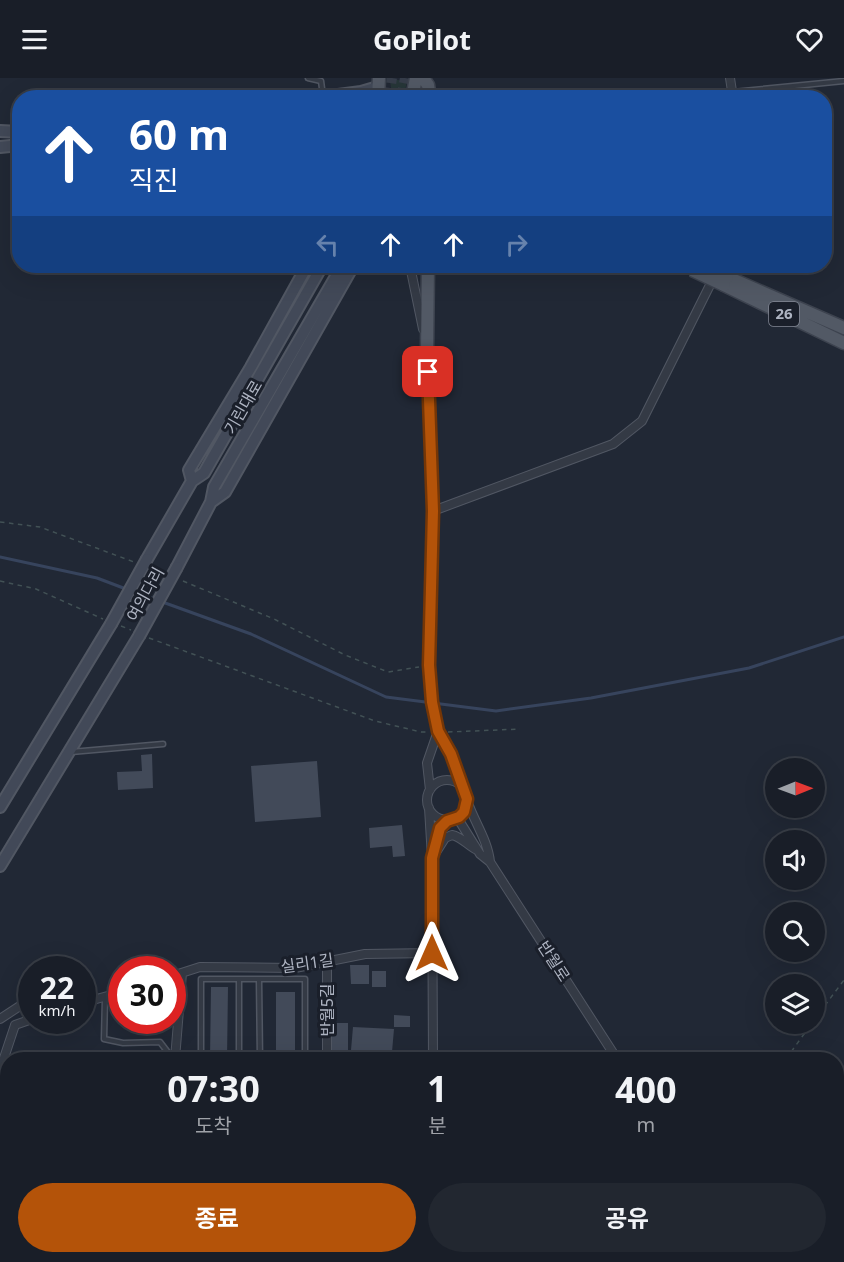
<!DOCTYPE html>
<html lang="ko">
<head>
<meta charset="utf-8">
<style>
  :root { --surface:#191e28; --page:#222730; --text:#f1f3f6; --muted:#9fa2a8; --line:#373c45; --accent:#b45309 }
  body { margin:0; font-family:"Noto Sans","Noto Sans KR",sans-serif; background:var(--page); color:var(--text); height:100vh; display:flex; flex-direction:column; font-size:22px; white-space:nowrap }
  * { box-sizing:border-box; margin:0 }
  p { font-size:20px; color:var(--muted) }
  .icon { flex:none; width:33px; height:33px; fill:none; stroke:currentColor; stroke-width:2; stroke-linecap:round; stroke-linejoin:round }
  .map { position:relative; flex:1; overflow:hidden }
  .details { position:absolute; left:0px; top:974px; width:844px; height:212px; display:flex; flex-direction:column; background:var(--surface); border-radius:24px 24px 0 0; box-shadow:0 6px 24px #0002,0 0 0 2px var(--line) }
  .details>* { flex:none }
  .banner { position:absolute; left:12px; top:12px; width:820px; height:183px; border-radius:24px; box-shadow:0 6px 24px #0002,0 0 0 2px var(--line); background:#1a4fa0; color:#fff; overflow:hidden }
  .needle { width:39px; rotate:89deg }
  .tools { position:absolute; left:765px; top:680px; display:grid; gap:12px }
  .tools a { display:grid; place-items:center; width:60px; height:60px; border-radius:50%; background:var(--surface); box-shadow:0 6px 24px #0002,0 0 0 2px var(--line); font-size:30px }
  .speed { position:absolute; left:18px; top:878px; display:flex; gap:12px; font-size:30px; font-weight:700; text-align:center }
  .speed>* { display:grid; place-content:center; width:78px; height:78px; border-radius:50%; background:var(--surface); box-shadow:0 6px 24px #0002,0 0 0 2px var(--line); line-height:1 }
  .speed small { font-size:15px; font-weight:400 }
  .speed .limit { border:9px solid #d22; background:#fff; color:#111 }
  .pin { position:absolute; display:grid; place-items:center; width:51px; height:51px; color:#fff; margin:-26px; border-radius:12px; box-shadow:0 3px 9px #0006 }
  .me { position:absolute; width:66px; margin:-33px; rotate:0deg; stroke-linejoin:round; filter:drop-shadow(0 0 4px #0008) }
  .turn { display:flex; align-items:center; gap:21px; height:126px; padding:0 18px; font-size:27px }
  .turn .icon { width:78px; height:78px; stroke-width:2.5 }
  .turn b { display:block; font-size:42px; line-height:51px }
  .lanes { display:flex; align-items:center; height:57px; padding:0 18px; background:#0003; justify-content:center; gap:30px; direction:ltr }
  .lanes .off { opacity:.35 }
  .eta { display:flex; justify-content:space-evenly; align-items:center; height:102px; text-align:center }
  .eta b { font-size:36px; font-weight:700; line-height:42px }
  .action { display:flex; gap:12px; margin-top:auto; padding:12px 18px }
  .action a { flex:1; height:69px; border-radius:36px; background:var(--accent); color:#fff; font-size:24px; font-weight:700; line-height:69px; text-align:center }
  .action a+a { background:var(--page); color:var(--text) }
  header { display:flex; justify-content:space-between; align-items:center; height:78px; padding:0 18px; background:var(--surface); font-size:27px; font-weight:700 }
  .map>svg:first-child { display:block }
</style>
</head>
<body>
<header><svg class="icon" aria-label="menu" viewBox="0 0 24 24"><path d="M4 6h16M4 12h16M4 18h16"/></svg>GoPilot<svg class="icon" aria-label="heart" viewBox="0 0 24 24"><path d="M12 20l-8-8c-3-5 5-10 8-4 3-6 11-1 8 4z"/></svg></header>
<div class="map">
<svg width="844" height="1184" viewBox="0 0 844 1184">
  <rect width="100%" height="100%" fill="#212835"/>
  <path fill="#263638" d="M 390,1 L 407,3 L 404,19 L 392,19 Z"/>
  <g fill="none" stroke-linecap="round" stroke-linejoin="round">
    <path stroke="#37445d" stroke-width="3" d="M 0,479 L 97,500 L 126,511
      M 132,513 L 251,556 L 386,619 L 496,633 L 591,620 L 749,590 L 844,559"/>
  </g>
  <path fill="#424a59" d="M 152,676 L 153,710 L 118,712 L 117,694 L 142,693 L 141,677 Z
    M 317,683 L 321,739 L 255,744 L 251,688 Z
    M 402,747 L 405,778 L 393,779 L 392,768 L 370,770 L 369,750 Z
    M 350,887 L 369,887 L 369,906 L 351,906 Z
    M 372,893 L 386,893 L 386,909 L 372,909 Z
    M 211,909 L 228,909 L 227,981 L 210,981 Z
    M 276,914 L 295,914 L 295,981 L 276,981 Z
    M 394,937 L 410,938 L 410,949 L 394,949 Z
    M 331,945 L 348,945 L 348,973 L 331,972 Z
    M 353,949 L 394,951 L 392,974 L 351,972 Z
    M 178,1178 L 195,1178 L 195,1184 L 178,1184 Z
    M 355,1178 L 392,1178 L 392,1184 L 355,1184 Z
    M 526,1178 L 544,1178 L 544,1184 L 526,1184 Z
    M 563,1178 L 588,1178 L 593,1181 L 590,1184 L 571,1184 Z"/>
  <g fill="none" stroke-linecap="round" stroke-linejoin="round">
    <path stroke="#363d4a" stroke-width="10" stroke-dasharray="10 5" stroke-linecap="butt" d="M 389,20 L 392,0
      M 401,20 L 405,0"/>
    <defs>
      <path id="lane" d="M 308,0 L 321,3 L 323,18
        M 607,20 L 733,14 L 844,3
        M 71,674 L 163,666
        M 239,902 L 239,981
        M 259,902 L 260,981
        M 105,920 L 104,961 L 123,965 L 160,964 L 173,981
        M 201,981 L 201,901 L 305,901 L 305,981
        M 135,1178 L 138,1184
        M 562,1178 L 563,1184
        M 214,1182 L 240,1182 L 244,1178"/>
      <path id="street" d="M 730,0 L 733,20
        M 410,188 L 423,251
        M 427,268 L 433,433 L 429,587 L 432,624 L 438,653 L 451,676 L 466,715
        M 433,433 L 613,366 L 642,343 L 710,207 L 718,188
        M427 722a20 20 0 1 1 40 0a20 20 0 1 1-40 0Z
        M 430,712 L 427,685 L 438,653
        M 468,725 C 475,745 488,763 490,784
        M 429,730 L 432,780 L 433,981
        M 453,742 L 460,744 L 480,776 L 490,784 L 617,981
        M 434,770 L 439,750 L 447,743
        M 433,779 L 445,760 L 452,757 C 462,759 468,768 477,772
        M 327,882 L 327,981
        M 172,898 L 200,889 L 295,890 L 365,876 L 432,875
        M 82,925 L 122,914
        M 0,941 L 32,920
        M 15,947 L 32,941
        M 175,981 L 182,895
        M 0,992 L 15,947
        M 0,1005 L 8,1009
        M 0,1121 L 8,1130
        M 327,1178 L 327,1184
        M 435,1178 L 435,1184
        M 728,1178 L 731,1184
        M 625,1184 L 630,1178"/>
      <path id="secondary" d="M 315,20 L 361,14 L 378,9
        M 0,53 L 20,54
        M 0,69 L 20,67
        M 192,403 L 189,392 L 251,289 L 307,188
        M 211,424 L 225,414 L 353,188
        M 147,481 L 192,403 L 204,395 L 322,188
        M 177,489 L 211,424 L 214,409 L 342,188
        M 0,729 L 111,546
        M 0,788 L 139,558"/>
      <path id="primary" d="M 423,0 L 428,7 L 430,20
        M 378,20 L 379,0
        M 412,20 L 416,0
        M 727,199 L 844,250
        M 724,207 L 844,265
        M 427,271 L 428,188"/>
    </defs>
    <use href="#lane" stroke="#515763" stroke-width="7"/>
    <use href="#street" stroke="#515763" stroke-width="10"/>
    <use href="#secondary" stroke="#515763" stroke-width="14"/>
    <use href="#primary" stroke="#3d434f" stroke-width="15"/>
    <path stroke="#425155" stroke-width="1.5" stroke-dasharray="4.5 4.5" stroke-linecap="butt" d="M 0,444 L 40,449 L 134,484
      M 152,491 L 162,495
      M 0,503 L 36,511 L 103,541
      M 183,503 L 274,541 L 345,577 L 388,594 L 419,589
      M 121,548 L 131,552
      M 149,560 L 375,643 L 421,654 L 428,654
      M 448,654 L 520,651
      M 814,942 L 844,902
      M 786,981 L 812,945"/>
    <use href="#lane" stroke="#343a45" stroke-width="4"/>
    <use href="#street" stroke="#343a45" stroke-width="8"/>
    <use href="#secondary" stroke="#424958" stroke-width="10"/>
    <use href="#primary" stroke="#525965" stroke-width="12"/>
    <defs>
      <path id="secondary-bridge" d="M 111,546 L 147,481
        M 139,558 L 177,489"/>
      <path id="primary-bridge" d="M 703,188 L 727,199
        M 692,192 L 724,207"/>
    </defs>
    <use href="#secondary-bridge" stroke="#515763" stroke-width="14" stroke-linecap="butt"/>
    <use href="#primary-bridge" stroke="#3d434f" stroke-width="15" stroke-linecap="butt"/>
    <use href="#secondary-bridge" stroke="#424958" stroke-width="10"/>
    <use href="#primary-bridge" stroke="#525965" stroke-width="12"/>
  </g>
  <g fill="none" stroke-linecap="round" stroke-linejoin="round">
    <defs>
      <path id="route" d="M 428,294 L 433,433 L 429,587 L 432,624 L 438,653 L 451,676 L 467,721 L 464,734 L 459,739 L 447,743 L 440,750 L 432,780 L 432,875"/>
    </defs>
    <use href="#route" stroke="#753606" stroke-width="15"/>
    <use href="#route" stroke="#b45309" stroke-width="10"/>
  </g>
  <g text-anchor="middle" stroke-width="6" stroke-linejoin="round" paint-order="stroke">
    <rect fill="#1a1f2a" stroke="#828794" stroke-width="1.5" x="769" y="224" width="30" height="24" rx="4.5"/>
    <g font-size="15" font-weight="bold" fill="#aeb4c2">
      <text x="784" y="241">26</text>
    </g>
    <g font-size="16" fill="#aeb4c2" stroke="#1a1f2a">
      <text transform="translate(243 329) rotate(-60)" y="6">기린대로</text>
      <text transform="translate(145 516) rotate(-61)" y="6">여의다리</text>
      <text transform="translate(554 883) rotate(57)" y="6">반월로</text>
      <text transform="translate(307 885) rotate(-8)" y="6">실리1길</text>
      <text transform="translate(327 932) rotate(-90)" y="6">반월5길</text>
    </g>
  </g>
</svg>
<div class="tools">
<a><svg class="needle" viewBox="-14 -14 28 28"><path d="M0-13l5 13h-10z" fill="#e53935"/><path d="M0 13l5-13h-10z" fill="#9fa2a8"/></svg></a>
<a><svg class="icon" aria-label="sound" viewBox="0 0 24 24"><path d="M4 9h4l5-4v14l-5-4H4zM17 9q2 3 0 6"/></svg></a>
<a><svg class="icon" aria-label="search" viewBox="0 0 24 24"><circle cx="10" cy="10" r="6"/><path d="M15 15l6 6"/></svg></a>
<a><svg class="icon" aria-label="layers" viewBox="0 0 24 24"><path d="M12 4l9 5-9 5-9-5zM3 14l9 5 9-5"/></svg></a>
</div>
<div class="speed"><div>22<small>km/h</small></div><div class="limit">30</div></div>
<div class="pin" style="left:428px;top:294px;background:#d93025"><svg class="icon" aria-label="arrive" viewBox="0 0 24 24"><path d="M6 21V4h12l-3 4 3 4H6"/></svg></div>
<svg class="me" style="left:432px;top:875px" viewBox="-20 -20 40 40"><path d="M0-17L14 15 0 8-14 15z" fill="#b45309" stroke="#fff" stroke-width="4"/></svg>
<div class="banner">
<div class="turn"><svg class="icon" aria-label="ahead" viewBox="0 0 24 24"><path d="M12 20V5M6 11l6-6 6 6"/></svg><div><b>60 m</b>직진</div></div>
<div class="lanes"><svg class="icon off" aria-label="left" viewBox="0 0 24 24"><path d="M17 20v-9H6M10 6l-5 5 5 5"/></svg><svg class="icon" aria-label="ahead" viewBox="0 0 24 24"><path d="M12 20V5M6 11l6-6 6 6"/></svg><svg class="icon" aria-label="ahead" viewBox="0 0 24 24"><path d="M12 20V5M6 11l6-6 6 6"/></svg><svg class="icon off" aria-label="right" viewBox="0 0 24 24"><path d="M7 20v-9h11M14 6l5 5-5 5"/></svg></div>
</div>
<section class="details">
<div class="eta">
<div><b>07:30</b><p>도착</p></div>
<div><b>1</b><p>분</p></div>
<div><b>400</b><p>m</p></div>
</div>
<div class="action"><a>종료</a><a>공유</a></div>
</section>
</div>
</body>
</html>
